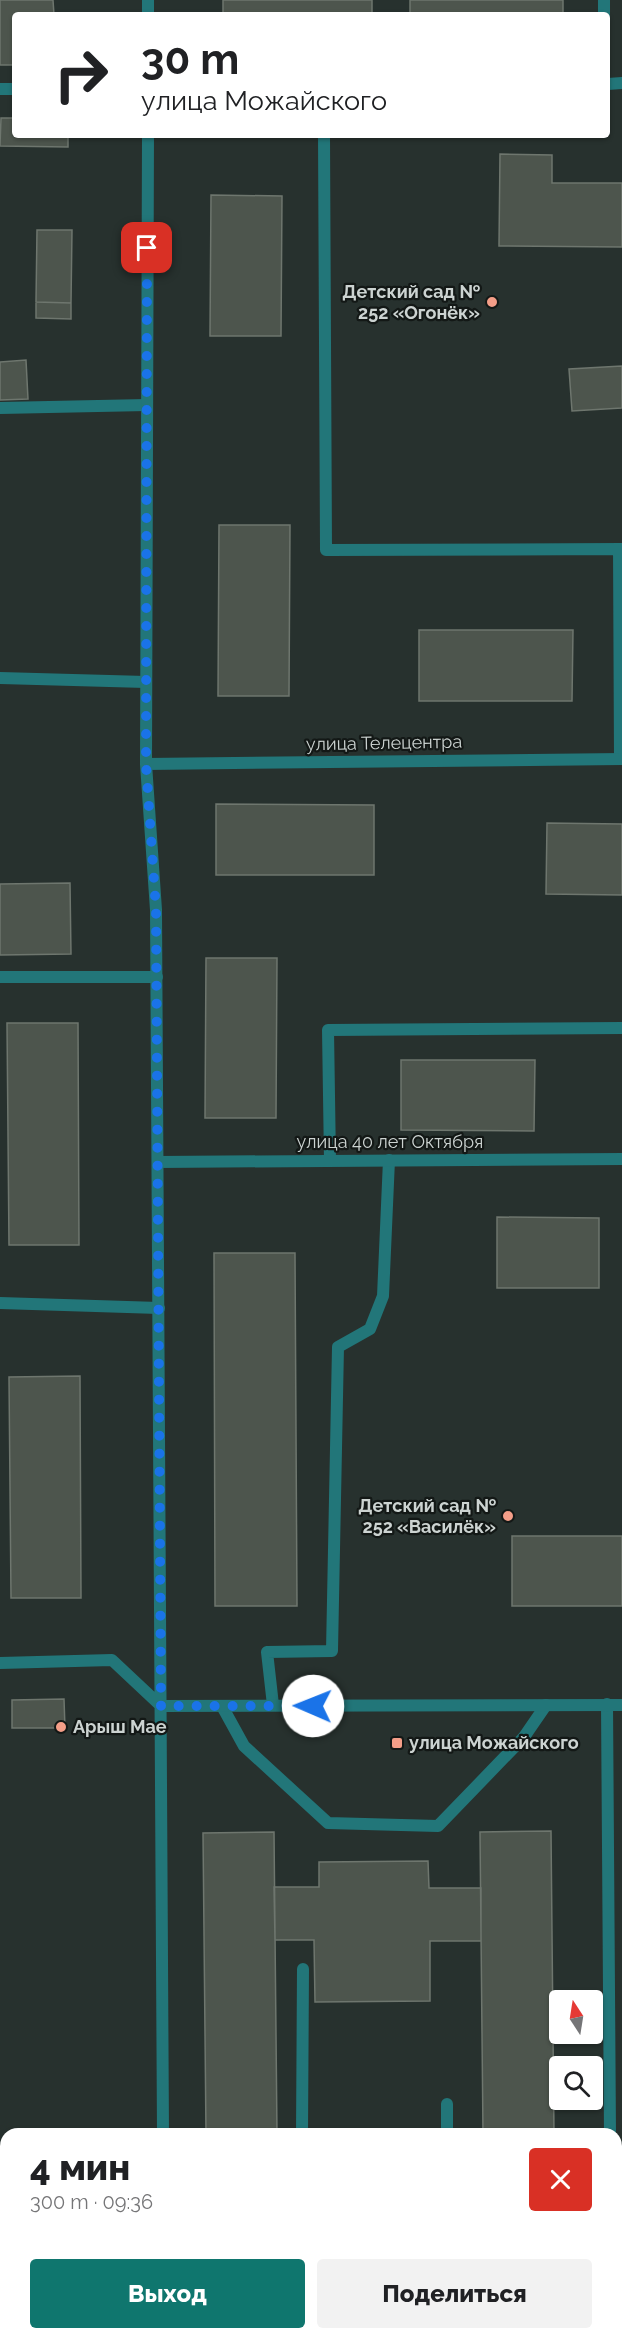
<!DOCTYPE html>
<html lang="ru">
<head>
<meta charset="utf-8">
<style>
  :root { --surface:#fff; --page:#f2f2f2; --text:#202124; --muted:#757577; --accent:#0f766e }
  body { margin:0; font-family:Raleway,sans-serif; background:var(--page); color:var(--text); height:100vh; display:flex; flex-direction:column; font-size:22px; white-space:nowrap }
  * { box-sizing:border-box; margin:0 }
  p { font-size:20px; color:var(--muted) }
  .icon { flex:none; width:33px; height:33px; fill:none; stroke:currentColor; stroke-width:2; stroke-linecap:round; stroke-linejoin:round }
  .map { position:relative; flex:1; overflow:hidden }
  .sheet { position:absolute; left:0px; top:2128px; width:622px; height:212px; display:flex; flex-direction:column; background:var(--surface); border-radius:18px 18px 0 0; box-shadow:0 2px 4px #0004 }
  .sheet>* { flex:none }
  .guide { position:absolute; left:12px; top:12px; width:598px; height:126px; border-radius:6px; box-shadow:0 2px 4px #0004; background:#fff; color:var(--text); overflow:hidden }
  .needle { width:39px; rotate:348deg }
  .tools { position:absolute; left:549px; top:1990px; display:grid; gap:12px }
  .tools a { display:grid; place-items:center; width:54px; height:54px; border-radius:6px; background:var(--surface); box-shadow:0 2px 4px #0004; font-size:30px }
  .pin { position:absolute; display:grid; place-items:center; width:51px; height:51px; color:#fff; margin:-26px; border-radius:12px; box-shadow:0 3px 9px #0006 }
  .me { position:absolute; width:66px; margin:-33px; rotate:271deg; stroke-linejoin:round; filter:drop-shadow(0 0 4px #0008) }
  .turn { display:flex; align-items:center; gap:21px; height:126px; padding:0 30px; font-size:27px }
  .turn .icon { width:78px; height:78px; stroke-width:2.5 }
  .turn b { display:block; font-size:42px; line-height:51px }
  .round { display:grid; place-items:center; flex:none; width:63px; height:63px; border-radius:6px; background:var(--page) }
  .summary { display:flex; align-items:center; justify-content:space-between; height:102px; padding:0 30px }
  h1 { font-size:36px; font-weight:800; line-height:45px }
  .button { display:flex; gap:12px; margin-top:auto; padding:12px 30px }
  .button a { flex:1; height:69px; border-radius:6px; background:var(--accent); color:#fff; font-size:24px; font-weight:800; line-height:69px; text-align:center }
  .button a+a { background:var(--page); color:var(--text) }
  .map>svg:first-child { display:block }
</style>
</head>
<body>
<div class="map">
<svg width="622" height="2339" viewBox="0 0 622 2339">
  <rect width="100%" height="100%" fill="#27312e"/>
  <path fill="#4d554d" stroke="#6e766e" stroke-width="1.5" d="M 0,0 L 53,0 L 54,15 L 15,15 L 15,65 L 0,65 Z
    M 223,0 L 372,0 L 372,15 L 223,15 Z
    M 410,0 L 563,0 L 563,15 L 410,15 Z
    M 1,118 L 15,118 L 15,135 L 68,135 L 68,147 L 0,146 Z
    M 500,154 L 552,155 L 552,183 L 622,183 L 622,247 L 499,246 Z
    M 211,195 L 282,196 L 281,336 L 210,336 Z
    M 37,230 L 72,230 L 71,303 L 36,302 Z
    M 36,302 L 71,303 L 71,319 L 36,318 Z
    M 26,360 L 28,399 L 0,400 L 0,362 Z
    M 622,366 L 622,408 L 572,411 L 569,369 Z
    M 219,525 L 290,525 L 289,696 L 218,696 Z
    M 419,630 L 573,630 L 572,701 L 419,701 Z
    M 216,804 L 374,805 L 374,875 L 216,875 Z
    M 547,823 L 622,824 L 622,895 L 546,894 Z
    M 70,883 L 71,954 L 0,955 L 0,884 Z
    M 206,958 L 277,958 L 276,1118 L 205,1118 Z
    M 7,1023 L 78,1023 L 79,1245 L 9,1245 Z
    M 401,1060 L 535,1060 L 534,1131 L 401,1130 Z
    M 497,1217 L 599,1218 L 599,1288 L 497,1288 Z
    M 214,1253 L 295,1253 L 297,1606 L 215,1606 Z
    M 80,1376 L 81,1598 L 11,1598 L 9,1377 Z
    M 512,1536 L 622,1536 L 622,1606 L 512,1606 Z
    M 64,1699 L 65,1728 L 12,1728 L 12,1700 Z
    M 551,1831 L 554,2134 L 483,2134 L 480,1832 Z
    M 274,1832 L 277,2134 L 206,2134 L 203,1833 Z
    M 428,1861 L 429,1888 L 481,1888 L 481,1941 L 430,1941 L 430,2001 L 315,2002 L 314,1940 L 275,1940 L 274,1887 L 319,1887 L 319,1862 Z"/>
  <g fill="none" stroke-linecap="round" stroke-linejoin="round">
    <path stroke="#227679" stroke-width="12" d="M 604,0 L 604,15
      M 608,84 L 622,83
      M 0,89 L 15,89
      M 324,135 L 326,550 L 622,549
      M 0,408 L 147,405
      M 619,549 L 620,759
      M 0,678 L 146,682
      M 0,977 L 157,977
      M 330,1161 L 328,1030 L 622,1028
      M 0,1303 L 159,1308
      M 607,1704 L 610,2134
      M 273,1705 L 267,1652 L 332,1651 L 338,1347 L 370,1329 L 383,1296 L 389,1160
      M 222,1706 L 244,1746 L 328,1823 L 438,1826 L 524,1737 L 546,1705
      M 302,2134 L 303,1969
      M 447,2134 L 447,2104
      M 616,2176 L 622,2176
      M 0,2188 L 6,2188
      M 165,2334 L 165,2339
      M 487,2339 L 490,2334"/>
    <path stroke="#227679" stroke-width="12" d="M 148,15 L 148,0
      M 148,135 L 146,764 L 156,910 L 163,2134
      M 146,764 L 622,759
      M 158,1162 L 622,1159
      M 0,1663 L 112,1660 L 161,1706 L 622,1705"/>
  </g>
  <g fill="none" stroke-linecap="round" stroke-linejoin="round">
    <path stroke="#1a73e8" stroke-width="10" stroke-dasharray="0 18" d="M 147,248 L 146,764 L 156,910 L 161,1706 L 313,1706"/>
  </g>
  <g fill="#f49e88" stroke="#131816" stroke-width="2">
    <circle cx="492" cy="302" r="6"/>
    <circle cx="508" cy="1516" r="6"/>
    <circle cx="61" cy="1727" r="6"/>
    <rect x="391" y="1737" width="12" height="12" rx="3"/>
  </g>
  <g text-anchor="middle" stroke-width="4.5" stroke-linejoin="round" paint-order="stroke">
    <g font-size="18" font-weight="bold" fill="#ccd3d1" stroke="#131816" text-anchor="end">
      <text x="480" y="298">Детский сад №<tspan x="480" dy="21">252 «Огонёк»</tspan></text>
      <text x="496" y="1512">Детский сад №<tspan x="496" dy="21">252 «Василёк»</tspan></text>
      <text x="73" y="1733" text-anchor="start">Арыш Мае</text>
      <text x="409" y="1749" text-anchor="start">улица Можайского</text>
    </g>
    <g font-size="18" fill="#ccd3d1" stroke="#131816">
      <text transform="translate(384 743) rotate(-1)" y="6">улица Телецентра</text>
      <text x="390" y="1148">улица 40 лет Октября</text>
    </g>
  </g>
</svg>
<div class="tools">
<a><svg class="needle" viewBox="-14 -14 28 28"><path d="M0-13l5 13h-10z" fill="#e53935"/><path d="M0 13l5-13h-10z" fill="#757577"/></svg></a>
<a><svg class="icon" aria-label="search" viewBox="0 0 24 24"><circle cx="10" cy="10" r="6"/><path d="M15 15l6 6"/></svg></a>
</div>
<div class="pin" style="left:147px;top:248px;background:#d93025"><svg class="icon" aria-label="arrive" viewBox="0 0 24 24"><path d="M6 21V4h12l-3 4 3 4H6"/></svg></div>
<svg class="me" style="left:313px;top:1706px" viewBox="-20 -20 40 40"><circle r="19" fill="#fff"/><path d="M0-13L10 11 0 6-10 11z" fill="#1a73e8"/></svg>
<div class="guide">
<div class="turn"><svg class="icon" aria-label="right" viewBox="0 0 24 24"><path d="M7 20v-9h11M14 6l5 5-5 5"/></svg><div><b>30 m</b>улица Можайского</div></div>
</div>
<section class="sheet">
<div class="summary"><div><h1>4 мин</h1><p>300 m · 09:36</p></div><a class="round" style="background:#d93025;color:#fff"><svg class="icon" aria-label="close" viewBox="0 0 24 24"><path d="M6 6l12 12M18 6L6 18"/></svg></a></div>
<div class="button"><a>Выход</a><a>Поделиться</a></div>
</section>
</div>
</body>
</html>
